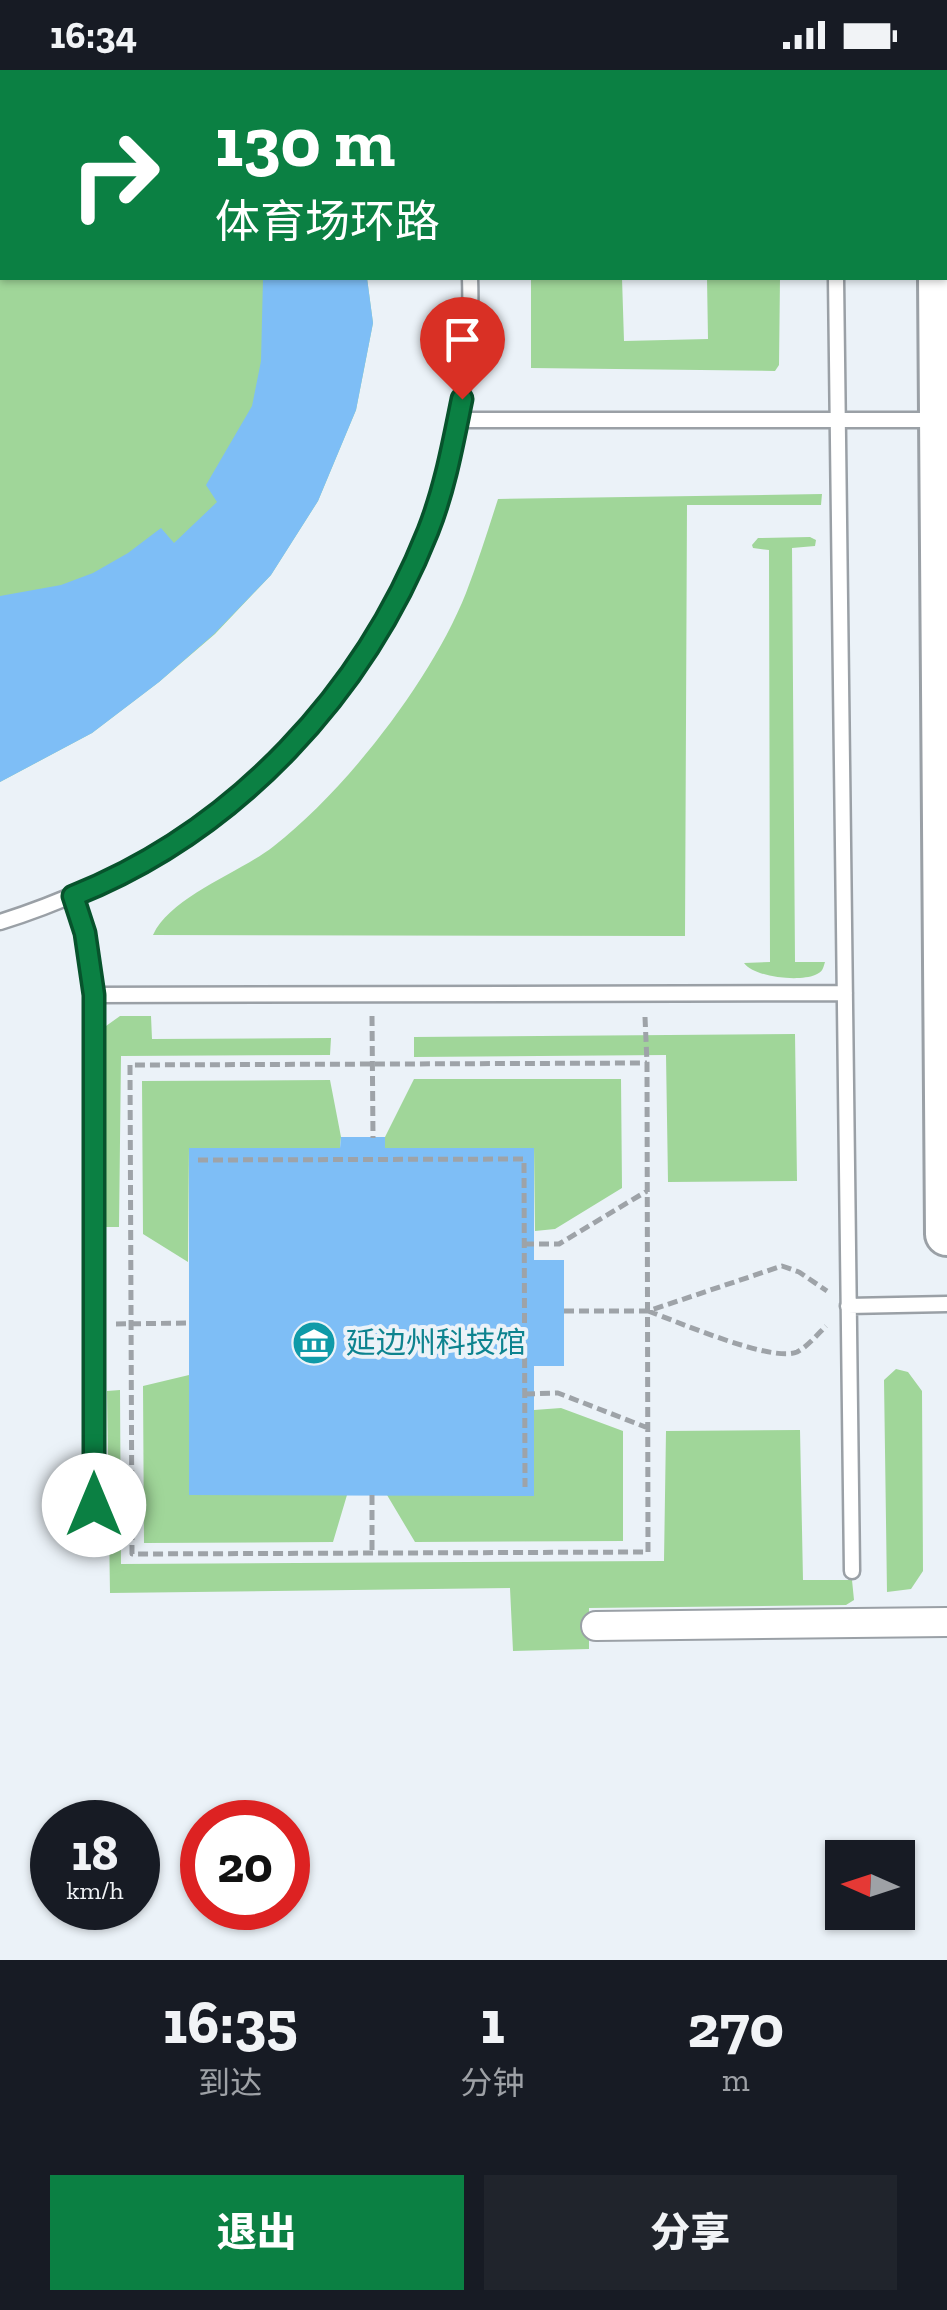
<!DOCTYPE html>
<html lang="zh">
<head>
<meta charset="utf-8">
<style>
  :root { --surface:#171b24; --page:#20242c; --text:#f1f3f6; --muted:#9ea1a6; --accent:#0b8043 }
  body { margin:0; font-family:"Zilla Slab","Noto Sans SC",serif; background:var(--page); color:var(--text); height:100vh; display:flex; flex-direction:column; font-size:38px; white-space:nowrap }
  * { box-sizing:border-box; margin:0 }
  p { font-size:32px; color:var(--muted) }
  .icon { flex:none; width:55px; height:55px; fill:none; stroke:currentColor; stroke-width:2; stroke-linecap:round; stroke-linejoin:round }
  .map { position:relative; height:1890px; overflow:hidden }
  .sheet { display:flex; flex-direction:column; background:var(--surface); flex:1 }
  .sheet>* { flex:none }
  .banner { position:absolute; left:0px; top:0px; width:948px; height:210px; box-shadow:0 2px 8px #0004; background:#0b8043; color:#fff; overflow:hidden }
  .needle { width:65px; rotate:273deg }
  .fabs { position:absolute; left:825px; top:1770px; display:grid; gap:20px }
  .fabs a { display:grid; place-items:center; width:90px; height:90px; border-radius:0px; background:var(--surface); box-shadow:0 2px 8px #0004; font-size:50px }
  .speed { position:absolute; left:30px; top:1730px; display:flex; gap:20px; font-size:50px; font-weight:700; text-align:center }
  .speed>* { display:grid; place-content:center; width:130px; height:130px; border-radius:50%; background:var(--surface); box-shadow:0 2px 8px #0004; line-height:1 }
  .speed small { font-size:25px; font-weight:400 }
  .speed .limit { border:15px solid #d22; background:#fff; color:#111 }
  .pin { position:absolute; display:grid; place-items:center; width:85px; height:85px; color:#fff; margin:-102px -42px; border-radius:50% 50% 50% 0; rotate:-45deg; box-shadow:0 0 10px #0007 }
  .pin .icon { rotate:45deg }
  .me { position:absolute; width:110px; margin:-55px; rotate:0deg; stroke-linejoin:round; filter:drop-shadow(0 0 8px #0008) }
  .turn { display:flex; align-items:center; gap:35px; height:210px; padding:0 50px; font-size:45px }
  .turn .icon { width:130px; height:130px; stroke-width:2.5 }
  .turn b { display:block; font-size:70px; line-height:85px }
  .eta { display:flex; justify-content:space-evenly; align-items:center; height:170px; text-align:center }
  .eta b { font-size:60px; font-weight:800; line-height:70px }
  .primary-button { display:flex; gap:20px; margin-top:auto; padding:20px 50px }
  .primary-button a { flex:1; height:115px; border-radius:0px; background:var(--accent); color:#fff; font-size:40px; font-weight:800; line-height:115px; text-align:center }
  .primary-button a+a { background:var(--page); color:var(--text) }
  .status { display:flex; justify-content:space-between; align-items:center; height:70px; padding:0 50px; background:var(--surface); direction:ltr }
  .status svg { height:28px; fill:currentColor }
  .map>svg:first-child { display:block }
</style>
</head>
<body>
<div class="status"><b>16:34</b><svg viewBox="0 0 49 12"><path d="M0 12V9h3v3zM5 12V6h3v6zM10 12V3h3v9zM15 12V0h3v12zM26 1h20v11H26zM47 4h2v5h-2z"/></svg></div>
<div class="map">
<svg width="947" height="1890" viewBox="0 0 947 1890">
  <rect width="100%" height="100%" fill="#ebf2f8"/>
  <path fill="#a0d699" d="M 0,0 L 292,2 L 2,2 L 2,208 L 367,208 L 373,253 L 356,340 L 318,431 L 271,505 L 215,564 L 159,612 L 92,663 L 0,712 Z
    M 495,0 L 681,0 L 681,2 L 496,2 Z
    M 531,208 L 622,208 L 624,271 L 708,269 L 707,208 L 780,208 L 779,295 L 775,301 L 531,298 Z
    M 822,424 L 821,435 L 687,435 L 685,866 L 153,865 C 171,826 240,803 274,776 C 347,719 432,609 466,523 C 478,492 488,460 498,429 Z
    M 810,467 L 816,470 L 815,476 L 792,478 L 795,892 L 825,892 C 823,898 823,902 815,905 C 798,912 754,907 744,893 L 770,892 L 769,480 L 753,478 L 752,475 L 758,468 Z
    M 120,946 L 151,946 L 152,969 L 331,968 L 330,985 L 121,986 L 119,1157 L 106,1157 L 106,956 Z
    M 795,964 L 797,1111 L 668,1112 L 666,985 L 414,987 L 414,967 Z
    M 414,1009 L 621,1009 L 622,1118 L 555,1159 L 535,1161 L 534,1078 L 385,1078 L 385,1067 Z
    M 330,1010 L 341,1067 L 340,1078 L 189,1078 L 188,1192 L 143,1164 L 142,1011 Z
    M 896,1299 L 908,1302 L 922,1321 L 923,1501 L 911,1519 L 887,1522 L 884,1310 Z
    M 189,1305 L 189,1425 L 347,1425 L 333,1472 L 144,1473 L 143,1316 Z
    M 120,1320 L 121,1494 L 664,1491 L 666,1361 L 800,1360 L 803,1510 L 852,1510 L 854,1530 L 846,1535 L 589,1538 L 589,1579 L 513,1581 L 510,1518 L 110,1523 L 107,1321 Z
    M 561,1338 L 623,1361 L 623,1471 L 415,1472 L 387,1425 L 534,1425 L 534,1340 Z"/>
  <path fill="#7ebef6" d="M 263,208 L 367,208 L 373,253 L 356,340 L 318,431 L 271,505 L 214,564 L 159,612 L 92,663 L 0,712 L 0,526 L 61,515 L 93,503 L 128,483 L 161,458 L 174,473 L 217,432 L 206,415 L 252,336 L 261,291 Z
    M 341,1067 L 385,1067 L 385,1078 L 534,1078 L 534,1190 L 564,1190 L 564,1296 L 534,1296 L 534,1426 L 189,1425 L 189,1078 L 340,1078 Z"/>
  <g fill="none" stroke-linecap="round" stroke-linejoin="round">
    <defs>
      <path id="lane" d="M 429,0 L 430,2
        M 835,0 L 835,2
        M 945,93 L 947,93
        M 836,208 L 852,1501
        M 457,350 L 937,350
        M 73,826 L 85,863 L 93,925 L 94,1435
        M 0,852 C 234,779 406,601 456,358 C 466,308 472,259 470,208
        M 93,925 L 845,923
        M 848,1236 L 947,1234"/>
      <path id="street" d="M 596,1556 L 947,1552"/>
      <path id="primary" d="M 940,0 L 940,2
        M 940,208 L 947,1164"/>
    </defs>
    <use href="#lane" stroke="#9aa0a6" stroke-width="19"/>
    <use href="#street" stroke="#9aa0a6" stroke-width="32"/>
    <use href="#primary" stroke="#9aa0a6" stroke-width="48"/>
    <path stroke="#9ea3a8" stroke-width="5" stroke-dasharray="10 5" stroke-linecap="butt" d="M 372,946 L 373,1068
      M 645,947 L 647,993 L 648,1482 L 132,1484 L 130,995 L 647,993
      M 198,1090 L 524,1089 L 525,1417
      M 524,1174 L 559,1174 L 647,1121
      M 564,1241 L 648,1241 L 782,1196 L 799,1202 L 827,1221
      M 648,1241 C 676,1251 772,1293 797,1282 C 807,1277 818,1264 826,1256
      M 116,1254 L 188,1253
      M 525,1324 L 558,1323 L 648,1358
      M 372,1425 L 372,1483"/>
    <use href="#lane" stroke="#fff" stroke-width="14"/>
    <use href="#street" stroke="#fff" stroke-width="28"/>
    <use href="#primary" stroke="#fff" stroke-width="42"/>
  </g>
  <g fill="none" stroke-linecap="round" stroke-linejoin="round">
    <defs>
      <path id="route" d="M 94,1435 L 94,925 L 85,863 L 73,826 C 236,761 364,623 428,461 C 445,418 453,373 462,329"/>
    </defs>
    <use href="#route" stroke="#07532c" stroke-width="25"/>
    <use href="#route" stroke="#0b8043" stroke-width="18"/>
  </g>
  <defs>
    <symbol id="museum-disc" viewBox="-11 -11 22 22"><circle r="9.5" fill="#0f9aa8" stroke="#ebf2f8"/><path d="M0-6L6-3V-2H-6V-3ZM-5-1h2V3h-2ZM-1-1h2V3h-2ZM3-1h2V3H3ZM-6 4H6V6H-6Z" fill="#fff"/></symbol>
  </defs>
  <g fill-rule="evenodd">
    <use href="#museum-disc" x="289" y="1248" width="50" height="50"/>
  </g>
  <g text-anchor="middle" stroke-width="8" stroke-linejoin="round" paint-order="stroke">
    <g font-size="30" fill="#0d838f" stroke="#ebf2f8" text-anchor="start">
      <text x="346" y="1283">延边州科技馆</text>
    </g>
  </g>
</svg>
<div class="fabs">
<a><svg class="needle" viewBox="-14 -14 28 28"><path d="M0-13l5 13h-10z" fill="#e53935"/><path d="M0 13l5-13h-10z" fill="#9ea1a6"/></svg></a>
</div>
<div class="speed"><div>18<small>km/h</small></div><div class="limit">20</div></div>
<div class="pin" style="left:462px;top:329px;background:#d93025"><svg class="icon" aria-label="arrive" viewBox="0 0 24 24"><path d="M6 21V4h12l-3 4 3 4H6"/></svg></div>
<svg class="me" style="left:94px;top:1435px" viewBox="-20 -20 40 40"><circle r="19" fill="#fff"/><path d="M0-13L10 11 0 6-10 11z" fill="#0b8043"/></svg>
<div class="banner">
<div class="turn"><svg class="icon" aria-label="right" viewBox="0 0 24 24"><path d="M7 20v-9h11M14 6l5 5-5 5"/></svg><div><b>130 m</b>体育场环路</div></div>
</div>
</div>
<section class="sheet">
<div class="eta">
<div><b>16:35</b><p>到达</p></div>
<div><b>1</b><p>分钟</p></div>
<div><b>270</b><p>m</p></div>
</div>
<div class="primary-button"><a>退出</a><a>分享</a></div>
</section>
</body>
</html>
